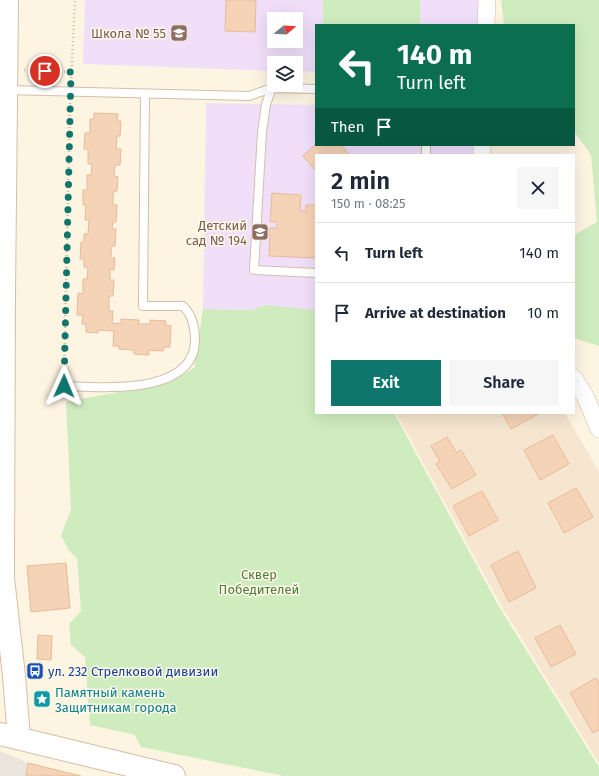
<!DOCTYPE html>
<html lang="en">
<head>
<meta charset="utf-8">
<style>
  :root { --surface:#fff; --page:#f6f6f7; --text:#1f2937; --muted:#747a83; --line:#e0e1e3; --accent:#0f766e }
  body { margin:0; font-family:"Fira Sans",sans-serif; background:var(--page); color:var(--text); height:100vh; display:flex; flex-direction:column; font-size:15px; white-space:nowrap }
  * { box-sizing:border-box; margin:0 }
  p { font-size:13px; color:var(--muted) }
  .icon { flex:none; width:22px; height:22px; fill:none; stroke:currentColor; stroke-width:2; stroke-linecap:round; stroke-linejoin:round }
  .map { position:relative; flex:1; overflow:hidden }
  .side { position:absolute; left:315px; top:154px; width:260px; height:260px; display:flex; flex-direction:column; background:var(--surface); border-radius:0px; box-shadow:0 4px 16px #0002 }
  .side>* { flex:none }
  .banner { position:absolute; left:315px; top:24px; width:260px; height:122px; border-radius:0px; box-shadow:0 4px 16px #0002; background:#0b6e4f; color:#fff; overflow:hidden }
  .needle { width:26px; rotate:72deg }
  .tools { position:absolute; left:267px; top:12px; display:grid; gap:8px }
  .tools a { display:grid; place-items:center; width:36px; height:36px; border-radius:0px; background:var(--surface); box-shadow:0 4px 16px #0002; font-size:20px }
  .pin { position:absolute; display:grid; place-items:center; width:34px; height:34px; color:#fff; margin:-17px; border:2px solid #fff; border-radius:50%; box-shadow:0 1px 4px #0007 }
  .me { position:absolute; width:44px; margin:-22px; rotate:1deg; stroke-linejoin:round; filter:drop-shadow(0 0 3px #0008) }
  .turn { display:flex; align-items:center; gap:14px; height:84px; padding:0 16px; font-size:18px }
  .turn .icon { width:52px; height:52px; stroke-width:2.5 }
  .turn b { display:block; font-size:28px; line-height:34px }
  .then { display:flex; align-items:center; height:38px; padding:0 16px; background:#0003; gap:8px; font-size:15px }
  .round { display:grid; place-items:center; flex:none; width:42px; height:42px; border-radius:0px; background:var(--page) }
  .overview { display:flex; align-items:center; justify-content:space-between; height:68px; padding:0 16px }
  h1 { font-size:24px; font-weight:600; line-height:30px }
  .button { display:flex; gap:8px; margin-top:auto; padding:8px 16px }
  .button a { flex:1; height:46px; border-radius:0px; background:var(--accent); color:#fff; font-size:16px; font-weight:600; line-height:46px; text-align:center }
  .button a+a { background:var(--page); color:var(--text) }
  ul { padding:0; list-style:none }
  li { display:flex; align-items:center; gap:12px; height:60px; padding:0 16px; border-top:1px solid var(--line) }
  li div { flex:1 }
  li b { display:block; font-size:15px }
  li em { font-style:normal }
  .map>svg:first-child { display:block }
</style>
</head>
<body>
<div class="map">
<svg width="599" height="776" viewBox="0 0 599 776">
  <rect width="100%" height="100%" fill="#fef4e2"/>
  <path fill="#f6e6d0" d="M 396,413 L 565,413 L 599,472 L 599,763 L 502,607 Z"/>
  <path fill="#ece5dd" d="M 0,751 L 28,763 L 81,776 L 0,776 Z"/>
  <path fill="#f1dffa" fill-rule="evenodd" d="M 85,0 L 483,0 L 482,25 L 316,25 L 316,72 L 296,71 L 296,63 L 274,63 L 274,71 L 83,64 ZM 274,19 L 296,19 L 296,41 L 274,41 Z
    M 206,103 L 316,105 L 316,145 L 473,145 L 473,155 L 316,155 L 316,311 L 203,309 Z"/>
  <path fill="#cfecbf" d="M 323,0 L 420,0 L 420,25 L 323,25 Z
    M 501,0 L 599,0 L 599,346 L 574,338 L 574,235 L 597,222 L 591,155 L 574,131 L 574,25 L 504,25 Z
    M 266,305 L 316,310 L 316,413 L 394,413 L 498,605 L 599,767 L 599,776 L 284,776 L 141,747 L 135,735 L 90,725 L 85,657 L 71,645 L 69,624 L 81,611 L 77,558 L 69,551 L 61,535 L 71,509 L 66,402 L 171,382 L 194,368 L 203,309 L 250,310 Z"/>
  <path fill="#f5d3b7" stroke="#e9ba97" d="M 226,0 L 256,0 L 255,32 L 225,31 Z
    M 94,113 L 118,114 L 117,121 L 121,121 L 120,136 L 117,136 L 116,149 L 121,149 L 120,165 L 115,165 L 114,176 L 118,177 L 117,191 L 114,191 L 113,197 L 113,205 L 117,205 L 116,222 L 113,222 L 112,229 L 116,229 L 115,246 L 112,246 L 111,251 L 111,258 L 115,258 L 114,270 L 110,269 L 110,280 L 114,280 L 113,296 L 109,296 L 109,311 L 113,311 L 112,323 L 121,324 L 121,319 L 139,320 L 138,324 L 150,324 L 150,320 L 166,321 L 165,325 L 171,326 L 170,347 L 164,347 L 163,351 L 149,350 L 149,355 L 134,354 L 134,350 L 119,349 L 119,346 L 113,346 L 114,331 L 98,330 L 98,333 L 86,332 L 86,324 L 82,324 L 83,315 L 77,315 L 78,293 L 83,294 L 83,279 L 87,279 L 88,268 L 84,267 L 84,259 L 80,259 L 81,242 L 84,242 L 84,234 L 88,234 L 89,220 L 85,220 L 86,205 L 83,205 L 83,190 L 87,190 L 87,175 L 91,175 L 92,164 L 88,164 L 88,149 L 84,149 L 85,133 L 90,133 L 90,119 L 94,119 Z
    M 316,144 L 341,145 L 350,155 L 316,155 L 316,171 L 303,156 Z
    M 272,193 L 301,195 L 300,211 L 306,211 L 306,205 L 316,205 L 316,258 L 269,256 L 270,228 L 277,228 L 277,222 L 270,222 Z
    M 502,413 L 540,413 L 511,429 Z
    M 553,435 L 569,464 L 540,480 L 524,450 Z
    M 447,437 L 457,453 L 461,450 L 476,475 L 452,489 L 436,464 L 440,462 L 431,446 Z
    M 576,488 L 593,517 L 564,533 L 548,503 Z
    M 482,491 L 498,520 L 469,536 L 453,506 Z
    M 518,551 L 536,588 L 509,602 L 491,565 Z
    M 66,563 L 70,608 L 31,612 L 27,566 Z
    M 560,625 L 576,654 L 551,667 L 535,638 Z
    M 38,635 L 52,636 L 51,660 L 37,659 Z
    M 596,678 L 599,683 L 599,730 L 593,733 L 570,693 Z
    M 28,763 L 81,776 L 30,776 L 26,775 Z"/>
  <g fill="none" stroke-linecap="round" stroke-linejoin="round">
    <defs>
      <path id="lane" d="M 272,88 L 266,104 L 262,132 L 254,270 L 316,273
        M 6,90 L 249,96 L 272,88 L 316,89
        M 426,155 L 426,145
        M 64,386 C 101,387 192,396 195,342 C 195,328 193,316 183,306 L 143,306 L 145,94"/>
      <path id="street" d="M 486,25 L 487,0
        M 482,155 L 482,145
        M 574,378 L 585,396 L 599,429"/>
      <path id="secondary" d="M 7,0 L 4,296 L 3,578 L 14,676 L 19,738
        M 0,734 L 174,776"/>
    </defs>
    <use href="#lane" stroke="#d2beaa" stroke-width="10"/>
    <use href="#street" stroke="#d2beaa" stroke-width="18"/>
    <use href="#secondary" stroke="#d5bea7" stroke-width="24"/>
    <path stroke="#dab69b" stroke-width="2.5" stroke-dasharray="1 3" stroke-linecap="butt" d="M 24,70 L 71,72
      M 71,82 L 75,0
      M 64,376 L 70,103"/>
    <use href="#lane" stroke="#fff" stroke-width="8"/>
    <use href="#street" stroke="#fff" stroke-width="17"/>
    <use href="#secondary" stroke="#fff" stroke-width="22"/>
  </g>
  <g fill="none" stroke-linecap="round" stroke-linejoin="round">
    <path stroke="#0f766e" stroke-width="7" stroke-dasharray="0 12.6" d="M 45,71 L 71,72 L 64,386"/>
  </g>
  <defs>
    <symbol id="school-square" viewBox="-11 -11 22 22"><rect x="-9" y="-9" width="18" height="18" rx="4" fill="#8d6e63" stroke="#fff8e9"/><path d="M0-5L7-2L0 1L-7-2ZM-4 1L0 2.5L4 1V4Q0 6-4 4Z" fill="#fff"/></symbol>
    <symbol id="bus-square" viewBox="-11 -11 22 22"><rect x="-9" y="-9" width="18" height="18" rx="4" fill="#1a4fb4" stroke="#fff8e9"/><path d="M-5-6H5V4H4V6H2V4H-2V6H-4V4H-5ZM-3.5-4V0h7V-4ZM-3.5 1.2v1.5H-2V1.2ZM2 1.2v1.5H3.5V1.2Z" fill="#fff"/></symbol>
    <symbol id="sight-square" viewBox="-11 -11 22 22"><rect x="-9" y="-9" width="18" height="18" rx="4" fill="#0f9aa8" stroke="#fff8e9"/><path d="M0-6L1.8-2.2L6-1.7L2.9 1.2L3.7 5.4L0 3.3L-3.7 5.4L-2.9 1.2L-6-1.7L-1.8-2.2Z" fill="#fff"/></symbol>
  </defs>
  <g fill-rule="evenodd">
    <use href="#school-square" x="169" y="23" width="20" height="20"/>
    <use href="#school-square" x="250" y="222" width="20" height="20"/>
    <use href="#bus-square" x="25" y="661" width="20" height="20"/>
    <use href="#sight-square" x="32" y="689" width="20" height="20"/>
  </g>
  <g text-anchor="middle" stroke-width="3" stroke-linejoin="round" paint-order="stroke">
    <g font-size="13" fill="#785e54" stroke="#fff8e9" text-anchor="end">
      <text x="166" y="38">Школа № 55</text>
      <text x="247" y="230">Детский<tspan x="247" dy="15">сад № 194</tspan></text>
    </g>
    <g font-size="13" fill="#4d7e3d" stroke="#fff8e9">
      <text x="259" y="579">Сквер<tspan x="259" dy="15">Победителей</tspan></text>
    </g>
    <g font-size="13" fill="#164399" stroke="#fff8e9" text-anchor="start">
      <text x="48" y="676">ул. 232 Стрелковой дивизии</text>
    </g>
    <g font-size="13" fill="#0d838f" stroke="#fff8e9" text-anchor="start">
      <text x="55" y="697">Памятный камень<tspan x="55" dy="15">Защитникам города</tspan></text>
    </g>
  </g>
</svg>
<div class="tools">
<a><svg class="needle" viewBox="-14 -14 28 28"><path d="M0-13l5 13h-10z" fill="#e53935"/><path d="M0 13l5-13h-10z" fill="#747a83"/></svg></a>
<a><svg class="icon" aria-label="layers" viewBox="0 0 24 24"><path d="M12 4l9 5-9 5-9-5zM3 14l9 5 9-5"/></svg></a>
</div>
<div class="pin" style="left:45px;top:71px;background:#d93025"><svg class="icon" aria-label="arrive" viewBox="0 0 24 24"><path d="M6 21V4h12l-3 4 3 4H6"/></svg></div>
<svg class="me" style="left:64px;top:386px" viewBox="-20 -20 40 40"><path d="M0-17L14 15 0 8-14 15z" fill="#0f766e" stroke="#fff" stroke-width="4"/></svg>
<div class="banner">
<div class="turn"><svg class="icon" aria-label="left" viewBox="0 0 24 24"><path d="M17 20v-9H6M10 6l-5 5 5 5"/></svg><div><b>140 m</b>Turn left</div></div>
<div class="then">Then<svg class="icon" aria-label="arrive" viewBox="0 0 24 24"><path d="M6 21V4h12l-3 4 3 4H6"/></svg></div>
</div>
<section class="side">
<div class="overview"><div><h1>2 min</h1><p>150 m · 08:25</p></div><a class="round"><svg class="icon" aria-label="close" viewBox="0 0 24 24"><path d="M6 6l12 12M18 6L6 18"/></svg></a></div>
<ul>
<li><svg class="icon" aria-label="left" viewBox="0 0 24 24"><path d="M17 20v-9H6M10 6l-5 5 5 5"/></svg><div><b>Turn left</b></div><em>140 m</em></li>
<li><svg class="icon" aria-label="arrive" viewBox="0 0 24 24"><path d="M6 21V4h12l-3 4 3 4H6"/></svg><div><b>Arrive at destination</b></div><em>10 m</em></li>
</ul>
<div class="button"><a>Exit</a><a>Share</a></div>
</section>
</div>
</body>
</html>
